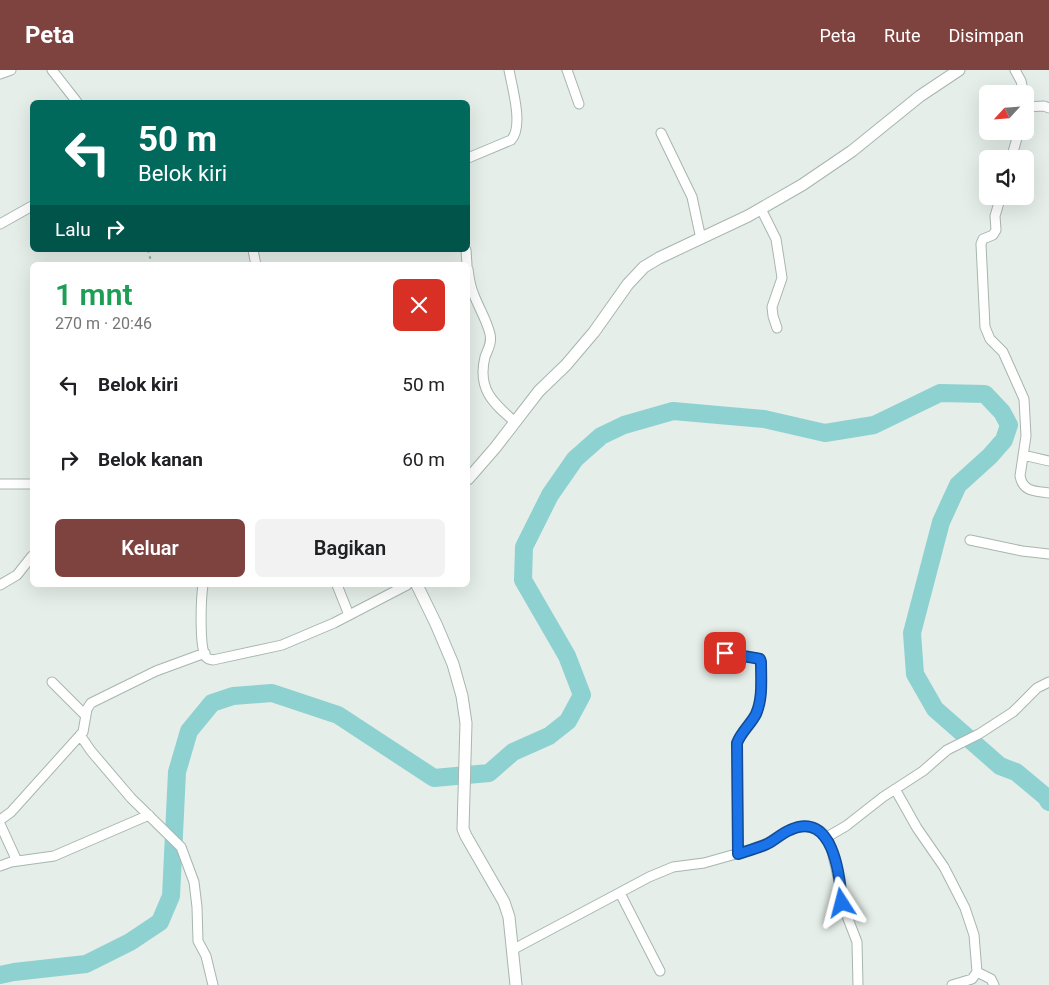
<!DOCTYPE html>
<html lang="id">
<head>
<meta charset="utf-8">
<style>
  :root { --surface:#fff; --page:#f2f2f2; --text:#202124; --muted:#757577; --accent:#7e433f }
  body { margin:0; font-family:Roboto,sans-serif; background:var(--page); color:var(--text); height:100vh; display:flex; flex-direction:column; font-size:19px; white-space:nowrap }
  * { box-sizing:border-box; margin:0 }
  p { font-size:16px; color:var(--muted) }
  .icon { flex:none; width:28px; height:28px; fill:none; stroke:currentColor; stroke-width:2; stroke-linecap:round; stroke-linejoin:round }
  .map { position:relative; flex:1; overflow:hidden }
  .details { position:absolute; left:30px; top:192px; width:440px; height:325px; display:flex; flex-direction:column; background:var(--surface); border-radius:8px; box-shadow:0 5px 20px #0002 }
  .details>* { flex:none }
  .banner { position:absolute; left:30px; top:30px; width:440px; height:152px; border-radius:8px; box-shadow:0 5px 20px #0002; background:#00695c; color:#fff; overflow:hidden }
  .needle { width:32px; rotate:244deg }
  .controls { position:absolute; left:979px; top:15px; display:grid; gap:10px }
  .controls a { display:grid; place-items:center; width:55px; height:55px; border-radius:8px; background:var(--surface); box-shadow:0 5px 20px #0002; font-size:25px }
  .pin { position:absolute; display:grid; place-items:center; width:42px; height:42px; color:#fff; margin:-21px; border-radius:10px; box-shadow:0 2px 8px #0006 }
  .me { position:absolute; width:55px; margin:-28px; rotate:351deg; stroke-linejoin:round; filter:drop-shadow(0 0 4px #0008) }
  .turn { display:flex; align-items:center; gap:18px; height:105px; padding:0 25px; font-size:22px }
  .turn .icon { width:65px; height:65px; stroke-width:2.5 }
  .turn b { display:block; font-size:35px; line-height:42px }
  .then { display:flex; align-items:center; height:48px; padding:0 25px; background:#0003; gap:10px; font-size:19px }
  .round { display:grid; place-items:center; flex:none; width:52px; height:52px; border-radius:8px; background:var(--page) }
  .head { display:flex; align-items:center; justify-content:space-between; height:85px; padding:0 25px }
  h1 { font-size:30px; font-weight:600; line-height:38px; color:#1e9e55 }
  .primary-button { display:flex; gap:10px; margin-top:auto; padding:10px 25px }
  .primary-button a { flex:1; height:58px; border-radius:8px; background:var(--accent); color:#fff; font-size:20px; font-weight:600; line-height:58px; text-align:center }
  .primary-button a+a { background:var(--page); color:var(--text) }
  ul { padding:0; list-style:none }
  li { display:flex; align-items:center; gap:15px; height:75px; padding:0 25px }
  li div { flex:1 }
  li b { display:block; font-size:19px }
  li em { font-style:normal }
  header { display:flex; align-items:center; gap:30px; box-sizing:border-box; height:70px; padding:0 25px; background:var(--accent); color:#fff }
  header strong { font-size:24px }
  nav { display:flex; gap:28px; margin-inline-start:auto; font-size:18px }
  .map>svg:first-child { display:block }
</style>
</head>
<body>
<header>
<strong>Peta</strong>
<nav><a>Peta</a><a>Rute</a><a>Disimpan</a></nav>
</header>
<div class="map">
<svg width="1049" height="915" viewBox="0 0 1049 915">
  <rect width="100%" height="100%" fill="#e5eee8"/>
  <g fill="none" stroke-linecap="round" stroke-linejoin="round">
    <path stroke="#8ed1d1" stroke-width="18" d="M 0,905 L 14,902 L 86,894 L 130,872 L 160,852 L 171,826 L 177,702 L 189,661 L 212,633 L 233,626 L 272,623 L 338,645 L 434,708 L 489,703 L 513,682 L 549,666 L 568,651 L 582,625 L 567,586 L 523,510 L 524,477 L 550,425 L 575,389 L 601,366 L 624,355 L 673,341 L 764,349 L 825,363 L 874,355 L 940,323 L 985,324 L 1002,342 L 1009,355 L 1004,370 L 990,386 L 958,415 L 941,452 L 912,563 L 915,604 L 935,639 L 1000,696 L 1016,702 L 1046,727 L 1049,732"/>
    <defs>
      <path id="minor" d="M 52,0 L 77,32
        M 567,0 L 579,34
        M 1015,0 L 1021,11 L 1024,24
        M 0,4 L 11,0
        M 1025,37 L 1044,36 L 1049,38
        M 661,63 L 692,127 L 701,169
        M 468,88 L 511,70 C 524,57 512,17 509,0
        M 1011,89 L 1019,61
        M 1001,126 L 995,146 L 996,160 L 993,165 L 983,169 L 981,174 L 985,257 L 990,269 L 1003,282 L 1024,329 L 1026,366 L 1020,406 C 1023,422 1035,421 1049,423
        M 761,139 L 776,169 L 781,201 L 782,208 L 772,237 L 773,246 L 777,258
        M 0,154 L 32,136
        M 253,180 L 256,195
        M 466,180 L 467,195
        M 468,199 C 469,208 470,216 474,225 C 479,238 487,251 490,264 C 492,273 488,279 485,287 C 477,319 493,333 515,352
        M 1023,385 L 1049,391
        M 0,414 L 32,414
        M 970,470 L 1022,481 L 1049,484
        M 0,515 L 17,505 L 32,486
        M 203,515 C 201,528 199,578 206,587 C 209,590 210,589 213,590 L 282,575 L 334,553 L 407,515
        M 337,515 L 349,545
        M 717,583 L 755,588 L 760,589 L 761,593 C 761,610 763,628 756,644 C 751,654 741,662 737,673 L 738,784
        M 52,612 L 86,646
        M 80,665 L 91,681 L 131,728 L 181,777 L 194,812 L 197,837 L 198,871 L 206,886 L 213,915
        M 895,719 L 917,758 L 944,797 L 965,838 L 974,865 L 977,902 L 972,909 L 952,915
        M 0,750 L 11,742 L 83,662 L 87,639 L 91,633 L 156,601 L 205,583
        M 0,754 L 17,791
        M 827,767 L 846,756 L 883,727 L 923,701 L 947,680 L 979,664 L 1013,642 L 1037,618 L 1049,612
        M 0,796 L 11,792 L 54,786 L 149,745
        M 620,823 L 660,901
        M 512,880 L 649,807 L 673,797 L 704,793 L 743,782 L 766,774 L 791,759 L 804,756 L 819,760 L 827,767 L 831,777 L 841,820 L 842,833 L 857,872 L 858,915
        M 977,902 L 991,909 L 994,915"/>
      <path id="tertiary" d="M 468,409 L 495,378 L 539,321 L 566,295 L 594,262 L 628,214 L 644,197 L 659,188 L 748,146 L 802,115 L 852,81 L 920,26 L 959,0
        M 417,515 L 436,554 L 453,594 L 462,626 L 466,653 L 463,759 L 466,766 L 504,832 L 509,847 L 516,915"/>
    </defs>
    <use href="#minor" stroke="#a7b6ae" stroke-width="11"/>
    <use href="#tertiary" stroke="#a7b6ae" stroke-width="13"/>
    <path stroke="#86b19c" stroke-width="2" stroke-dasharray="2.5 4" stroke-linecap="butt" d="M 148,180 L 152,195"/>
    <use href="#minor" stroke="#fff" stroke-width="9"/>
    <use href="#tertiary" stroke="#fff" stroke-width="11"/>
  </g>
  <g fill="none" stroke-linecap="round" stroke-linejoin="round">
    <defs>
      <path id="route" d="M 725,583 L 755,588 L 760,589 L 761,592 C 761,610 763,628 756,644 C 751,654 741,662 737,673 L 738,784 C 747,781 758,778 767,774 C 775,770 782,763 790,760 C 833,740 840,805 842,833"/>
    </defs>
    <use href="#route" stroke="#114b97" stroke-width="12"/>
    <use href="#route" stroke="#1a73e8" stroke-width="9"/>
  </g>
</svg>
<div class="controls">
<a><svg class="needle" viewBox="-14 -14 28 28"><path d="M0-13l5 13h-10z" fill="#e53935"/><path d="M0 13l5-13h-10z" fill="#757577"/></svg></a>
<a><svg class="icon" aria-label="sound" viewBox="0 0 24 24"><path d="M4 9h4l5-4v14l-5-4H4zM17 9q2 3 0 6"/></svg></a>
</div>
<div class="pin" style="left:725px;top:583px;background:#d93025"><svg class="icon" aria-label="arrive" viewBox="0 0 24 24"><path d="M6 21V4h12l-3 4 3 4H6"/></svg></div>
<svg class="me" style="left:842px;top:833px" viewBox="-20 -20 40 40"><path d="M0-17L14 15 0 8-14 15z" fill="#1a73e8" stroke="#fff" stroke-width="4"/></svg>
<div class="banner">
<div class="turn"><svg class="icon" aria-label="left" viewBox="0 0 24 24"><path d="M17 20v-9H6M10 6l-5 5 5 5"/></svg><div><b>50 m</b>Belok kiri</div></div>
<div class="then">Lalu<svg class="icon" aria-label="right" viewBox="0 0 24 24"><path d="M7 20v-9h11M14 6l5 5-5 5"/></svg></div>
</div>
<section class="details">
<div class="head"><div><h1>1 mnt</h1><p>270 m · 20:46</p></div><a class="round" style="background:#d93025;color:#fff"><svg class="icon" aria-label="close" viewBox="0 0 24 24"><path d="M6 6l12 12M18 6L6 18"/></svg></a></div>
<ul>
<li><svg class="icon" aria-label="left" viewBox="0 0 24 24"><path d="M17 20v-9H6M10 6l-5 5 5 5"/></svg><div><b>Belok kiri</b></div><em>50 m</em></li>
<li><svg class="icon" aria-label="right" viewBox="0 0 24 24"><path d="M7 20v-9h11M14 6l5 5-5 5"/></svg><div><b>Belok kanan</b></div><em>60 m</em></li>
</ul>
<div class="primary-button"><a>Keluar</a><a>Bagikan</a></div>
</section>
</div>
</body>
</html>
